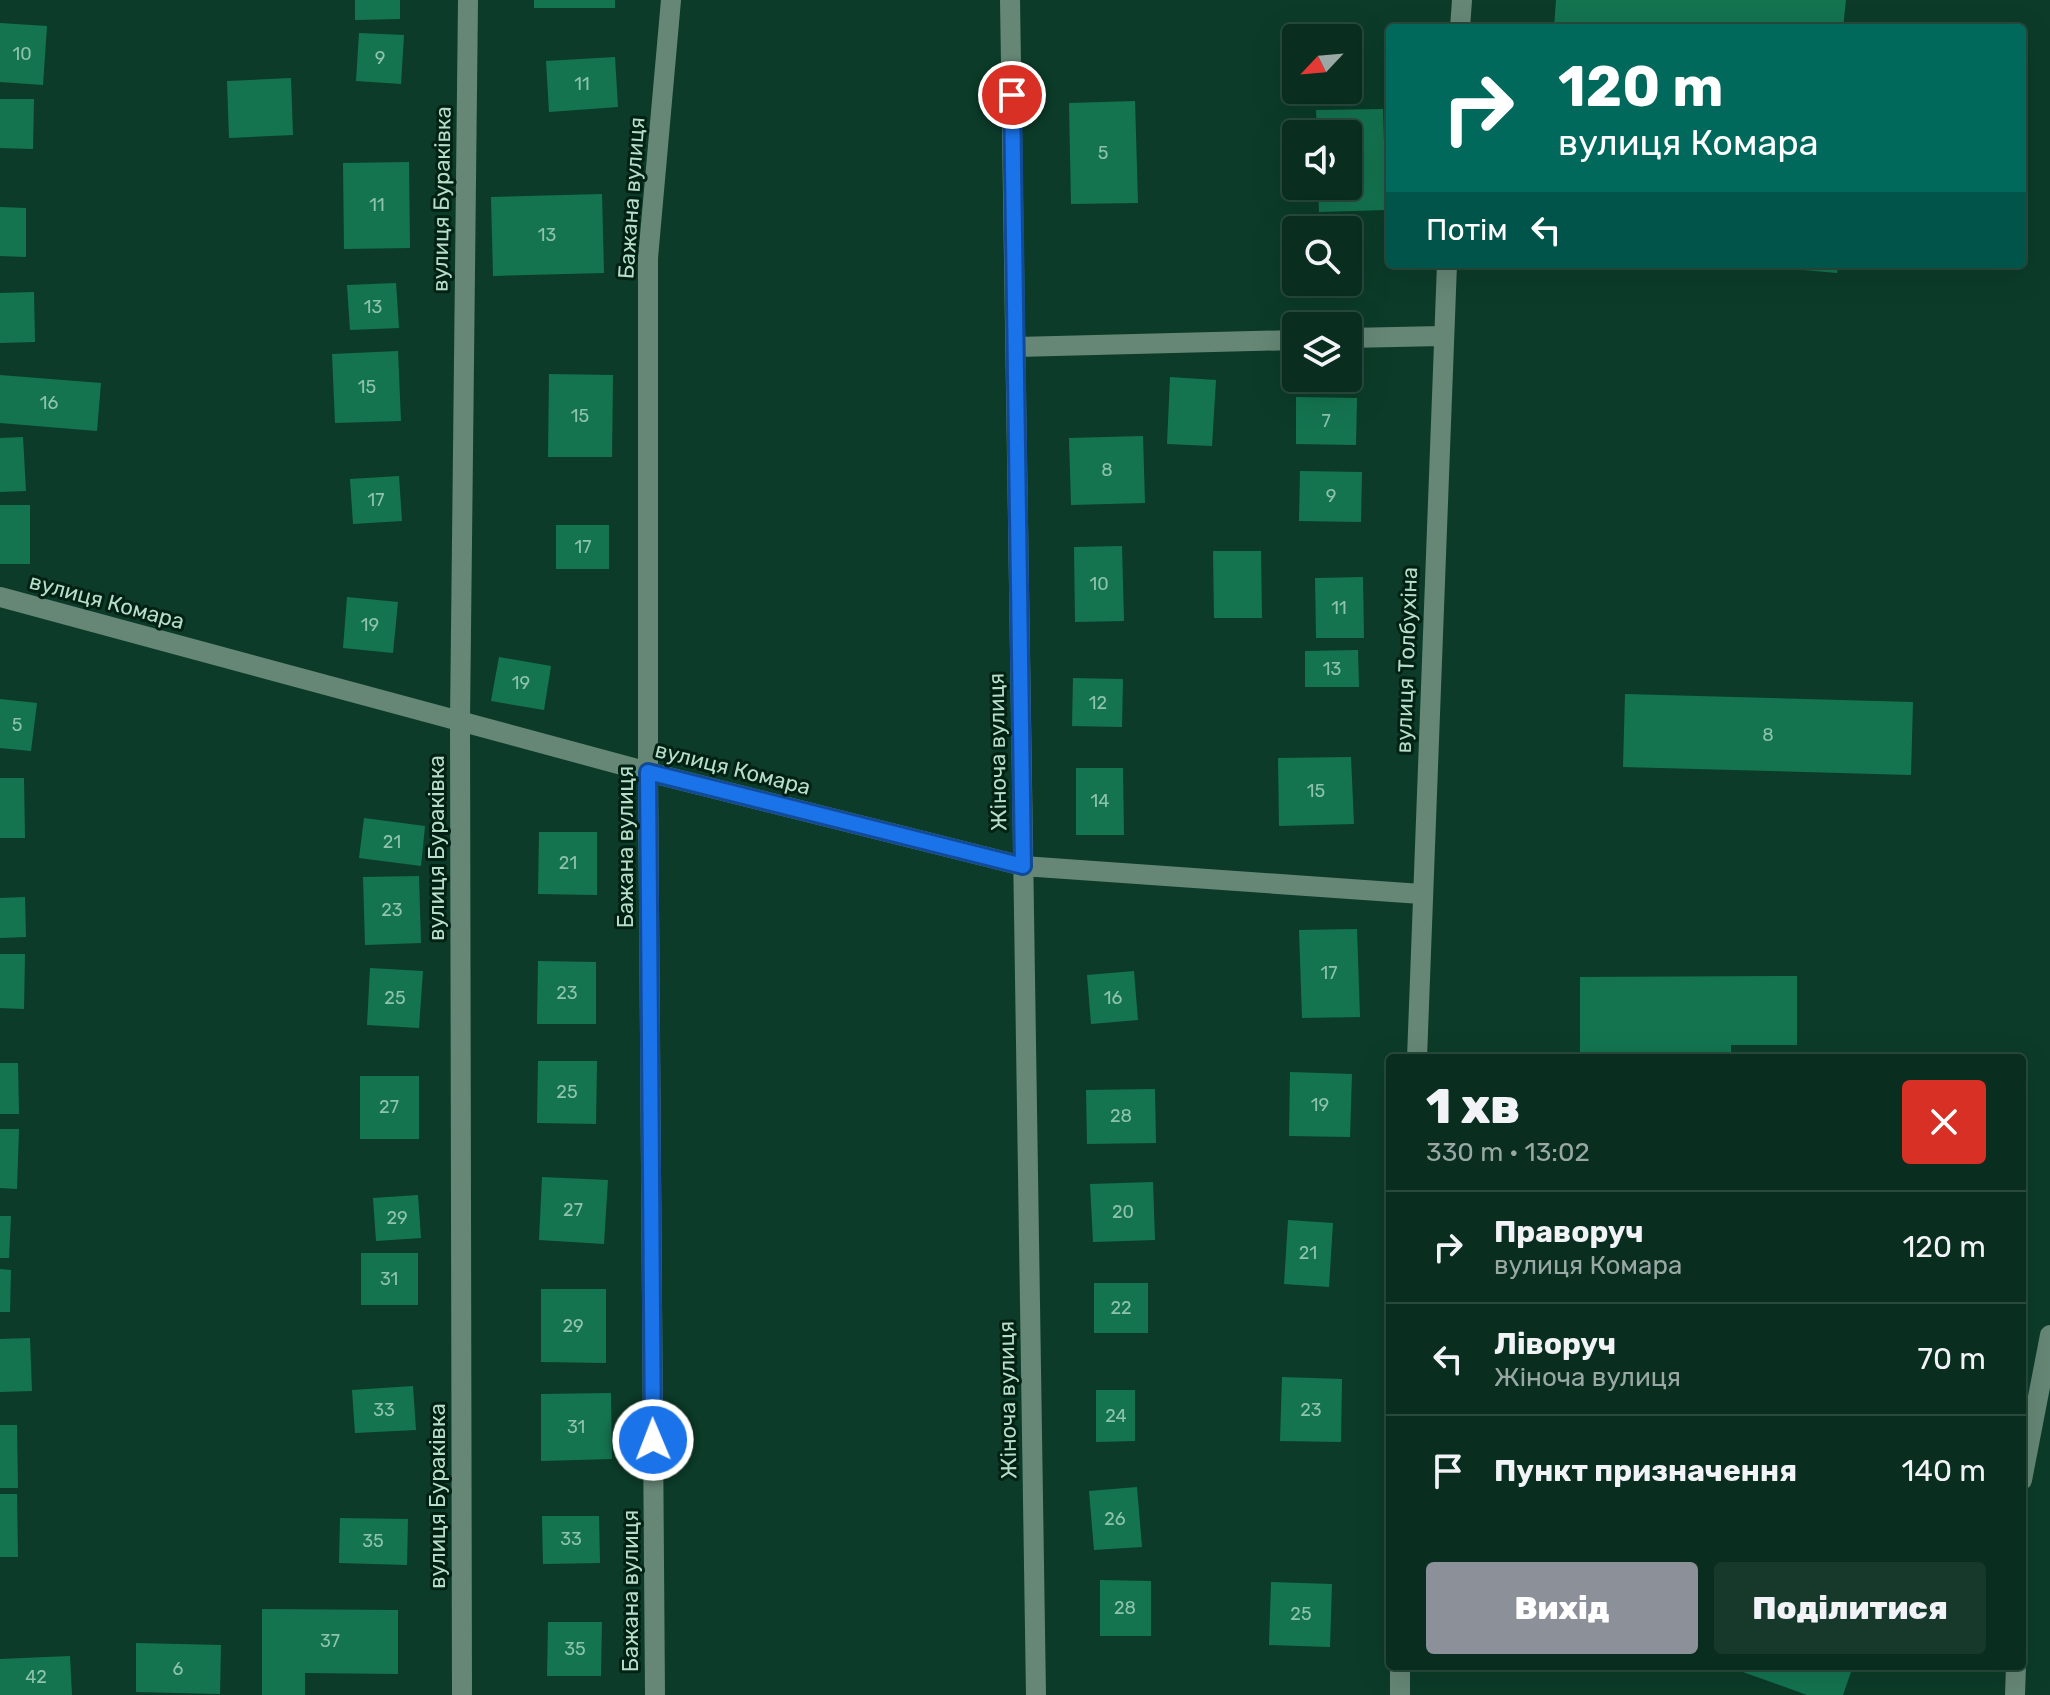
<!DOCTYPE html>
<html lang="uk">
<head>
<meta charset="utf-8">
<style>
  :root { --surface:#092d1f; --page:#17392c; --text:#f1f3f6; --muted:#99a8a4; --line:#29493d; --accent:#8c9099 }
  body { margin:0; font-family:Rubik,sans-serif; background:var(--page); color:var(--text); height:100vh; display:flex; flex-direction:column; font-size:30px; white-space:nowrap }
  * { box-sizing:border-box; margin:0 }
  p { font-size:26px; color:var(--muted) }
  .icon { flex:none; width:44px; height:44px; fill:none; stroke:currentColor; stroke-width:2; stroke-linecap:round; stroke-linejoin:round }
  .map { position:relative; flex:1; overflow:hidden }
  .details { position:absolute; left:1386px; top:1054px; width:640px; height:616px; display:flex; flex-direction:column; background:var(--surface); border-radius:8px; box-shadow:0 8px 32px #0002,0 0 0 2px var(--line) }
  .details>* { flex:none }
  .banner { position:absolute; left:1386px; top:24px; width:640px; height:244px; border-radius:8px; box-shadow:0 8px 32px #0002,0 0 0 2px var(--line); background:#00695c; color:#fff; overflow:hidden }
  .needle { width:52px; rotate:244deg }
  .fabs { position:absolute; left:1282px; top:24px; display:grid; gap:16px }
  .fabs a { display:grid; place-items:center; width:80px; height:80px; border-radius:8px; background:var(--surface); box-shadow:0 8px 32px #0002,0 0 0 2px var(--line); font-size:40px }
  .pin { position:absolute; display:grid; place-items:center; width:68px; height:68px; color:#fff; margin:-34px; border:4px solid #fff; border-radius:50%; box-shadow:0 2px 8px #0007 }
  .me { position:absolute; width:88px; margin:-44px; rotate:359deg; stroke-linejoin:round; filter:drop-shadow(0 0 6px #0008) }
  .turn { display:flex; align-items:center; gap:28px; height:168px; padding:0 40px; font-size:36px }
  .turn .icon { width:104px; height:104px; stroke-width:2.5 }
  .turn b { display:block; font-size:56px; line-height:68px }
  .then { display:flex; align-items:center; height:76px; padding:0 40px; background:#0003; gap:16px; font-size:30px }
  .round { display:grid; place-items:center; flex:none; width:84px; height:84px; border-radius:8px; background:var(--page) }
  .summary { display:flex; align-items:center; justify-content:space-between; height:136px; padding:0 40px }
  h1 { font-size:48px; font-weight:800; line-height:60px }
  .action { display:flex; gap:16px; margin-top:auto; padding:16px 40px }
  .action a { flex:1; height:92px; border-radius:8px; background:var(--accent); color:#fff; font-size:32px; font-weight:800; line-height:92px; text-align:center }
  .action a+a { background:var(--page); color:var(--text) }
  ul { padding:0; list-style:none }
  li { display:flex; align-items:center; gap:24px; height:112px; padding:0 40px; border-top:2px solid var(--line) }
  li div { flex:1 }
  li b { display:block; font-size:30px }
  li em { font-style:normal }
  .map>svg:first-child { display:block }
</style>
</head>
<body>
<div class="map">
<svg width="2050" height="1695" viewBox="0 0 2050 1695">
  <rect width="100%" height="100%" fill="#0c3c29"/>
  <path fill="#147450" d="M 355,0 L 400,0 L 400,19 L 355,20 Z
    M 534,0 L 615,0 L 615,8 L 534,8 Z
    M 1556,0 L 1846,0 L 1843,28 L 1554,28 Z
    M 0,23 L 47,26 L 43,85 L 0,82 Z
    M 359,33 L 404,35 L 401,84 L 356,81 Z
    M 615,57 L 618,107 L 549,112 L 546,61 Z
    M 291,78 L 293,135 L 229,138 L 227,81 Z
    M 0,99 L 34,99 L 33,149 L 0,148 Z
    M 1135,101 L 1138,203 L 1071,204 L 1069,103 Z
    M 1383,109 L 1386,210 L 1319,212 L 1318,186 L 1348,186 L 1348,134 L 1317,134 L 1316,110 Z
    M 409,162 L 410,248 L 344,249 L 343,163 Z
    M 602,194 L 604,273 L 493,276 L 491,197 Z
    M 0,207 L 26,208 L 26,257 L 0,256 Z
    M 1757,264 L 1838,264 L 1837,273 L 1757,266 Z
    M 396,283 L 399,328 L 350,330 L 347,285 Z
    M 34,292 L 35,342 L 0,343 L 0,293 Z
    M 398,351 L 401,421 L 335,423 L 332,354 Z
    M 549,374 L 613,375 L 612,457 L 548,457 Z
    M 0,375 L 101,383 L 97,431 L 0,423 Z
    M 1170,377 L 1216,380 L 1212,446 L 1167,444 Z
    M 1296,397 L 1357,398 L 1356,445 L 1296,444 Z
    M 1143,436 L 1145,503 L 1071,505 L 1069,438 Z
    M 23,437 L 26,491 L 0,492 L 0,438 Z
    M 1300,471 L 1362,472 L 1361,522 L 1299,521 Z
    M 399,476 L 402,521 L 353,524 L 350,479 Z
    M 0,505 L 30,505 L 30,564 L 0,564 Z
    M 556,525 L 609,525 L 609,569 L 556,569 Z
    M 1122,546 L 1124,621 L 1075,622 L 1074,547 Z
    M 1213,551 L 1261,551 L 1262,618 L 1214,618 Z
    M 1363,577 L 1364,638 L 1316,638 L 1315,578 Z
    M 347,597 L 398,602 L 393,653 L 343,648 Z
    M 1358,650 L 1359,687 L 1305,687 L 1305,651 Z
    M 499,657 L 551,666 L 544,710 L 491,701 Z
    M 1073,678 L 1123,679 L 1122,727 L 1072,726 Z
    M 1625,694 L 1913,702 L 1911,775 L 1623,767 Z
    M 0,699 L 37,703 L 31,751 L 0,748 Z
    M 1351,757 L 1354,824 L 1279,826 L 1278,758 Z
    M 1076,768 L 1123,768 L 1124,835 L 1076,835 Z
    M 0,778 L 24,778 L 25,838 L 0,838 Z
    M 364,818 L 425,826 L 421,866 L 359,858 Z
    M 539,832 L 597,832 L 597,895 L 538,894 Z
    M 419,876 L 421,943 L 365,945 L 363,877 Z
    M 25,897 L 26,937 L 0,938 L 0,898 Z
    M 1357,929 L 1360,1017 L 1302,1018 L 1299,930 Z
    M 0,954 L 25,954 L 24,1009 L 0,1008 Z
    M 538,961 L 596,962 L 596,1024 L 537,1024 Z
    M 370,968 L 423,971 L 419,1028 L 367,1025 Z
    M 1134,971 L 1138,1020 L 1091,1024 L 1087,975 Z
    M 1797,976 L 1797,1045 L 1731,1045 L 1731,1058 L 1580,1058 L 1580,977 Z
    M 538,1061 L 597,1061 L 596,1124 L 537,1123 Z
    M 0,1063 L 18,1063 L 19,1114 L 0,1114 Z
    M 1290,1072 L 1352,1074 L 1350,1137 L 1289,1136 Z
    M 360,1076 L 419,1076 L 419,1139 L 360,1139 Z
    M 1155,1089 L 1156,1143 L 1087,1144 L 1086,1090 Z
    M 0,1129 L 19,1129 L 17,1189 L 0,1188 Z
    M 542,1177 L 608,1180 L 604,1244 L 539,1240 Z
    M 1153,1182 L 1155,1240 L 1093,1242 L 1090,1184 Z
    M 418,1195 L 421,1238 L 376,1241 L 373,1198 Z
    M 0,1216 L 11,1216 L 9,1258 L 0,1258 Z
    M 1288,1220 L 1333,1223 L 1329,1287 L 1284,1284 Z
    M 361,1253 L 418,1253 L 418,1305 L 361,1305 Z
    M 0,1269 L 11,1270 L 10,1312 L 0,1312 Z
    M 1094,1283 L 1148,1283 L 1148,1333 L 1094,1333 Z
    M 541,1289 L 606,1289 L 606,1363 L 541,1362 Z
    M 30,1338 L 32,1391 L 0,1392 L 0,1339 Z
    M 1282,1377 L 1342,1379 L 1341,1442 L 1280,1441 Z
    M 413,1386 L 416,1430 L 355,1433 L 352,1390 Z
    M 1096,1390 L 1135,1390 L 1135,1441 L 1096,1442 Z
    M 611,1393 L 612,1459 L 541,1461 L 541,1394 Z
    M 0,1425 L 17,1425 L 18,1488 L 0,1488 Z
    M 1137,1487 L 1142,1547 L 1094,1550 L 1089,1491 Z
    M 0,1494 L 17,1494 L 18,1557 L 0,1557 Z
    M 542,1516 L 599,1516 L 600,1563 L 543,1564 Z
    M 340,1518 L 408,1519 L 407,1565 L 339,1563 Z
    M 1100,1580 L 1151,1581 L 1151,1636 L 1100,1636 Z
    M 1271,1582 L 1332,1584 L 1330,1647 L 1269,1645 Z
    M 262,1609 L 398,1610 L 398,1674 L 305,1673 L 305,1695 L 262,1695 Z
    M 548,1622 L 602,1622 L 601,1676 L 547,1676 Z
    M 136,1643 L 221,1645 L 220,1694 L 136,1692 Z
    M 70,1656 L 72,1695 L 0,1695 L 0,1659 Z
    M 1726,1666 L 1853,1666 L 1843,1695 L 1807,1695 Z"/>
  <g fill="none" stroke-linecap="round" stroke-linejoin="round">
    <path stroke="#668776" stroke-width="20" d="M 1010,0 L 1036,1695
      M 1460,28 L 1462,0
      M 1348,338 L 1442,336
      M 1016,347 L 1296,340
      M 0,597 L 648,772 L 1023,866 L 1421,894
      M 1417,1058 L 1447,264
      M 2022,1480 L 2050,1335
      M 462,1695 L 460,721 L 468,0
      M 655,1695 L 648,772 L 648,258 L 671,0
      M 1400,1695 L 1400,1666
      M 2015,1695 L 2016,1666"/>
  </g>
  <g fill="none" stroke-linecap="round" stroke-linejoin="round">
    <defs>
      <path id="route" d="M 653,1440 L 648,772 L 1023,866 L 1012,95"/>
    </defs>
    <use href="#route" stroke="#114b97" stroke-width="20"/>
    <use href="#route" stroke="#1a73e8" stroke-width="14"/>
  </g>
  <g text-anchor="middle" stroke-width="6" stroke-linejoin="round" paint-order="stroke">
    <g font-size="18" fill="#8dc3aa">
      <text x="22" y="60">10</text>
      <text x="380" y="64">9</text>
      <text x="582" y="90">11</text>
      <text x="1103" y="159">5</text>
      <text x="377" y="211">11</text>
      <text x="547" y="241">13</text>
      <text x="373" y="313">13</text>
      <text x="367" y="393">15</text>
      <text x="49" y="409">16</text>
      <text x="580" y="422">15</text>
      <text x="1326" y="427">7</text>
      <text x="1107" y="476">8</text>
      <text x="1331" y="502">9</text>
      <text x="376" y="506">17</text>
      <text x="583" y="553">17</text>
      <text x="1099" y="590">10</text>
      <text x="1339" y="614">11</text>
      <text x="370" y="631">19</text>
      <text x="1332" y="675">13</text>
      <text x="521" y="689">19</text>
      <text x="1098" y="709">12</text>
      <text x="17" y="731">5</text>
      <text x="1768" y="741">8</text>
      <text x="1316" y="797">15</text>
      <text x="1100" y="807">14</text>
      <text x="392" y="848">21</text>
      <text x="568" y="869">21</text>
      <text x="392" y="916">23</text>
      <text x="1329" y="979">17</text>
      <text x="567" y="999">23</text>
      <text x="395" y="1004">25</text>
      <text x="1113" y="1004">16</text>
      <text x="567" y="1098">25</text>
      <text x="1320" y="1111">19</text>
      <text x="389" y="1113">27</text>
      <text x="1121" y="1122">28</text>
      <text x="573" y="1216">27</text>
      <text x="1123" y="1218">20</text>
      <text x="397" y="1224">29</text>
      <text x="1308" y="1259">21</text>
      <text x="389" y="1285">31</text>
      <text x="1121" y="1314">22</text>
      <text x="573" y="1332">29</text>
      <text x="384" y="1416">33</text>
      <text x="1311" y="1416">23</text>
      <text x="1116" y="1422">24</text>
      <text x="576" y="1433">31</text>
      <text x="1115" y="1525">26</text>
      <text x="571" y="1545">33</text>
      <text x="373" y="1547">35</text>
      <text x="1125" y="1614">28</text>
      <text x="1301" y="1620">25</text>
      <text x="330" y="1647">37</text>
      <text x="575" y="1655">35</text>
      <text x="178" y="1675">6</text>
      <text x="36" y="1683">42</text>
    </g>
    <g font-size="22" fill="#b5ddc8" stroke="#002113">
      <text transform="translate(631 198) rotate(-86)" y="8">Бажана вулиця</text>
      <text transform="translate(441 199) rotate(-89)" y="8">вулиця Бураківка</text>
      <text transform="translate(107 601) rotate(15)" y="8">вулиця Комара</text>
      <text transform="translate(1406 660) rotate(-88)" y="8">вулиця Толбухіна</text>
      <text transform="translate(997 752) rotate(-91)" y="8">Жіноча вулиця</text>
      <text transform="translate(733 768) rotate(14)" y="8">вулиця Комара</text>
      <text transform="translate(625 847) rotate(-90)" y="8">Бажана вулиця</text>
      <text transform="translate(436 848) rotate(-90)" y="8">вулиця Бураківка</text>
      <text transform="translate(1007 1400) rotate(-91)" y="8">Жіноча вулиця</text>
      <text transform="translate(437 1496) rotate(-90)" y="8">вулиця Бураківка</text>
      <text transform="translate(630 1591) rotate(-90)" y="8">Бажана вулиця</text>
    </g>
  </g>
</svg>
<div class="fabs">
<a><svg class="needle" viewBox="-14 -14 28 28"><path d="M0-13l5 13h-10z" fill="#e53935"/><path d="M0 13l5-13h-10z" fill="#99a8a4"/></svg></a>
<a><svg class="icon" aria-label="sound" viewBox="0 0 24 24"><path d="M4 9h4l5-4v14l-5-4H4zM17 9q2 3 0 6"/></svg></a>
<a><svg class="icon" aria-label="search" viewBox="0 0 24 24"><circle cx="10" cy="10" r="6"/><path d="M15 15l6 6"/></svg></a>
<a><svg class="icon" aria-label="layers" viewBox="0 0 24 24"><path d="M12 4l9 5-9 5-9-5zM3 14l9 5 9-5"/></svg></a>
</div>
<div class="pin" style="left:1012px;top:95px;background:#d93025"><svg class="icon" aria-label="arrive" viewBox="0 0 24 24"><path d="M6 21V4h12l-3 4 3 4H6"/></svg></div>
<svg class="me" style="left:653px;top:1440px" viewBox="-20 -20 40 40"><circle r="17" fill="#1a73e8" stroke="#fff" stroke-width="3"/><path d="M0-11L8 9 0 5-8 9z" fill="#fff"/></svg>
<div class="banner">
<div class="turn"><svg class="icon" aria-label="right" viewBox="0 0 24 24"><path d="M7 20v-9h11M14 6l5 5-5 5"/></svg><div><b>120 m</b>вулиця Комара</div></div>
<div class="then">Потім<svg class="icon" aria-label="left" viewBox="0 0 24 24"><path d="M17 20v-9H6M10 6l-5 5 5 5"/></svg></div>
</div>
<section class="details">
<div class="summary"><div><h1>1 хв</h1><p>330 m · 13:02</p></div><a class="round" style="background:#d93025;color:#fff"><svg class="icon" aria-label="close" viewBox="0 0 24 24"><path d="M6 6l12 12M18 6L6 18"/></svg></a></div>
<ul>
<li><svg class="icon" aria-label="right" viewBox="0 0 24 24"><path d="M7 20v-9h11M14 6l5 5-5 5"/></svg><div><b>Праворуч</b><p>вулиця Комара</p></div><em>120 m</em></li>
<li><svg class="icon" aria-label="left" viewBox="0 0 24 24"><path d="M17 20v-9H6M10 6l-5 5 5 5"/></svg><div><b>Ліворуч</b><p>Жіноча вулиця</p></div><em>70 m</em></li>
<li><svg class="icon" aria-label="arrive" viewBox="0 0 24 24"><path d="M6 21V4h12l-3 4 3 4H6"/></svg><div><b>Пункт призначення</b></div><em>140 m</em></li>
</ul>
<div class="action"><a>Вихід</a><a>Поділитися</a></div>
</section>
</div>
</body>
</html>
